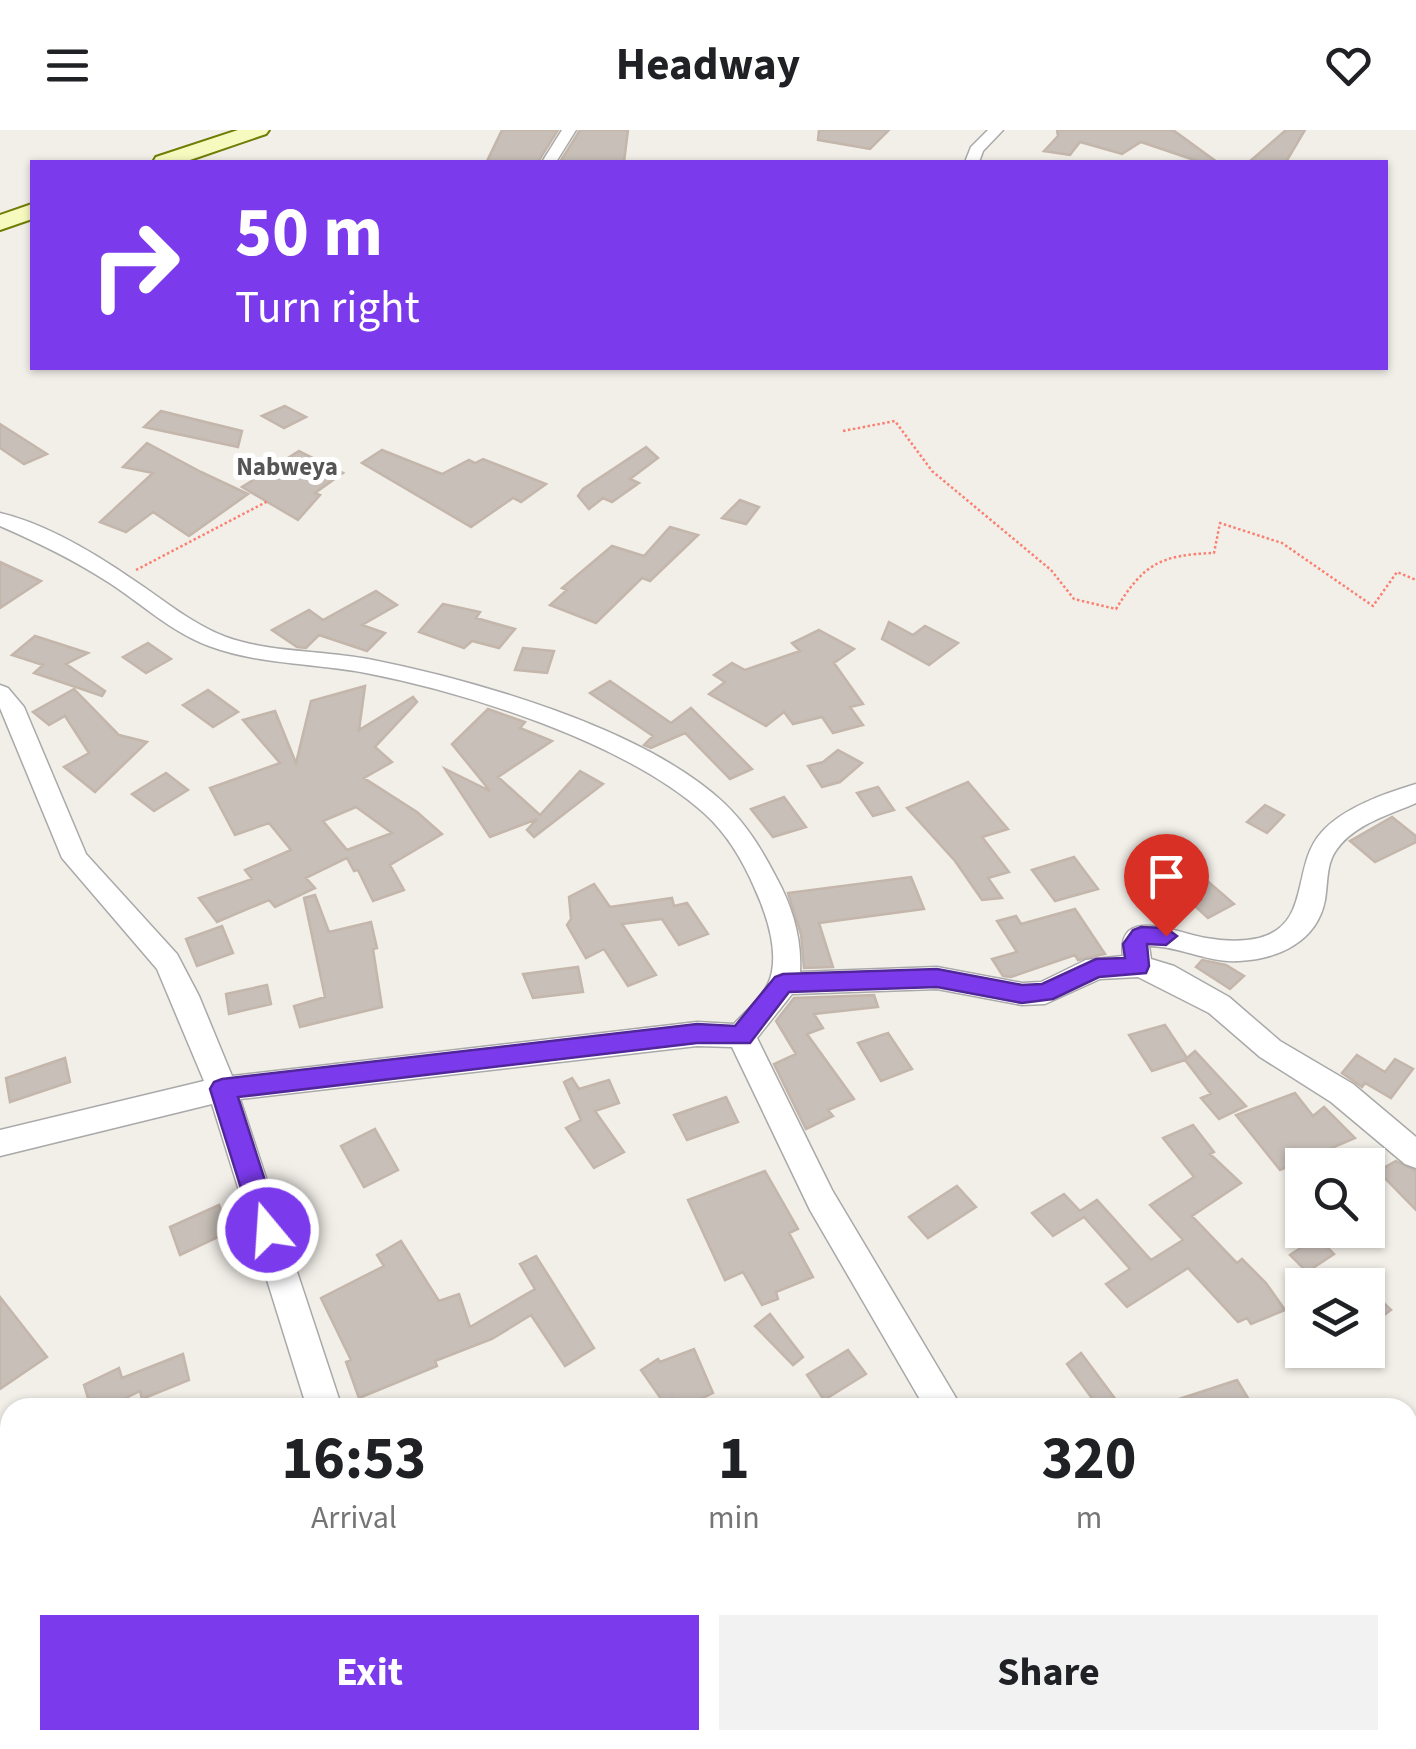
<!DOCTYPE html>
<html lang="en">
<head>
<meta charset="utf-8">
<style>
  :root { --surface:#fff; --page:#f2f2f2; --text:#202124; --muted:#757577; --accent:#7c3aed }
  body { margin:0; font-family:"Source Sans 3",sans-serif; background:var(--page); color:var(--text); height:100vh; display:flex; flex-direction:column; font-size:38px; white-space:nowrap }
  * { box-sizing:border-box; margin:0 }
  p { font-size:32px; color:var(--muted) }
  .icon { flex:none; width:55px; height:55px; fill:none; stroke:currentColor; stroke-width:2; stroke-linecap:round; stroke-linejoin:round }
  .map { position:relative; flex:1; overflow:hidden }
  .panel { position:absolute; left:0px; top:1268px; width:1418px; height:352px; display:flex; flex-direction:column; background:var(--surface); border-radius:30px 30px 0 0; box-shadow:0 2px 8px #0004 }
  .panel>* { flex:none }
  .guide { position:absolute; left:30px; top:30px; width:1358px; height:210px; border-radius:0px; box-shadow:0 2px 8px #0004; background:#7c3aed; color:#fff; overflow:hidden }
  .buttons { position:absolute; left:1285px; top:1018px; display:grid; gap:20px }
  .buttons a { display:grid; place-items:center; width:100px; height:100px; border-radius:0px; background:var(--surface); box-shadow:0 2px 8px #0004; font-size:50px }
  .pin { position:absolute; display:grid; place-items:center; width:85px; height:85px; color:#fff; margin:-102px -42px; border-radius:50% 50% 50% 0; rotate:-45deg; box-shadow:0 0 10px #0007 }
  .pin .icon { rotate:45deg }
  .me { position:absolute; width:110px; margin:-55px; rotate:342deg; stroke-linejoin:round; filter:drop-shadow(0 0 8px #0008) }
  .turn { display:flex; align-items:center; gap:35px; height:210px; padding:0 40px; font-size:45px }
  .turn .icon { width:130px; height:130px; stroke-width:2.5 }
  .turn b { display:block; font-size:70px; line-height:85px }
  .eta { display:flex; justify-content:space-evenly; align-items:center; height:170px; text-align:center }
  .eta b { font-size:60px; font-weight:700; line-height:70px }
  .button { display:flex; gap:20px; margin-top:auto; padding:20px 40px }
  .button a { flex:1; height:115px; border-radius:0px; background:var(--accent); color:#fff; font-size:40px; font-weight:700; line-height:115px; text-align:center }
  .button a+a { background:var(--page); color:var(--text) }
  header { display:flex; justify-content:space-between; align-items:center; height:130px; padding:0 40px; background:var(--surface); font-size:45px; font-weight:700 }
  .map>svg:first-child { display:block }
</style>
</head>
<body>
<header><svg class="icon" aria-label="menu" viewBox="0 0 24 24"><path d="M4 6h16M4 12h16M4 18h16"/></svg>Headway<svg class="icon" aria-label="heart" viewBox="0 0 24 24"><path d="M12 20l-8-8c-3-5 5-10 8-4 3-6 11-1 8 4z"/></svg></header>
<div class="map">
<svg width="1416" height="1619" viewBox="0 0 1416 1619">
  <rect width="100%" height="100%" fill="#f2efe9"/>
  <path fill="#c7bfb8" stroke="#c4b6ab" stroke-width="2.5" fill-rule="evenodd" d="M 502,0 L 558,0 L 538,32 L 487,31 Z
    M 580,0 L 628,0 L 624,32 L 560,32 Z
    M 819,0 L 889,0 L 870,19 L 818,10 Z
    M 1057,0 L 1173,0 L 1217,32 L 1200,32 L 1141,12 L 1122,24 L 1080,12 L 1070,25 L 1044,21 L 1058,6 Z
    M 1286,0 L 1305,0 L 1286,32 L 1249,32 Z
    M 285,276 L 306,287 L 284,298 L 262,286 Z
    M 161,281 L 242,301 L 238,317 L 144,297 Z
    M 0,294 L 47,324 L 24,334 L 0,318 Z
    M 147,313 L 201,342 L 248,364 L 189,406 L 153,382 L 126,402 L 100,392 L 153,343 L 123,337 Z
    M 646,317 L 658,328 L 630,349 L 639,353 L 612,372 L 603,368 L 589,379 L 578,366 L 583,359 Z
    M 382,320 L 442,344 L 469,330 L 475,333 L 483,329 L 546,354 L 521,372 L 513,368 L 471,397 L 362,333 Z
    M 299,321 L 343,343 L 315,363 L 320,365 L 298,390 L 242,357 Z
    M 740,370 L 759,377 L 746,394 L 722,388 Z
    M 670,397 L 698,405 L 650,451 L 642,448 L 596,493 L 550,475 L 567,460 L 562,458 L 612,416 L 644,426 Z
    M 0,432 L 41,451 L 0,478 Z
    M 376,461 L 397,475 L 362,495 L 385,503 L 367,521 L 319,505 L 306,518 L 297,517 L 272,500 L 309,480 L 323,490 Z
    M 443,474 L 480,482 L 476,488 L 515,499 L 499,518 L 472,511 L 464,518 L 419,502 Z
    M 889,492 L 913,505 L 925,496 L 958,513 L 929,535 L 882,509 Z
    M 819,500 L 854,519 L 834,533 L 863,574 L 850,577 L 863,595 L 833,603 L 822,587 L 793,594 L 784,582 L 766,596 L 709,564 L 725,552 L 714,545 L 732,533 L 745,540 L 800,521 L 792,513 Z
    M 35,506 L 88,523 L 66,534 L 105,561 L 102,566 L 34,543 L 43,535 L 12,525 Z
    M 148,513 L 171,529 L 146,543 L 123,527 Z
    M 523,518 L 554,521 L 547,543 L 515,540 Z
    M 610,551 L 671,593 L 691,578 L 752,639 L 730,649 L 685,603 L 651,618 L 644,615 L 653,606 L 590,563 Z
    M 365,556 L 359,600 L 413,567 L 417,572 L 375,617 L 392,632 L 364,648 L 417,682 L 442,704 L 390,735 L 404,760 L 373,771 L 358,740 L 354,741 L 347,728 L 306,748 L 315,758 L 275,777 L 269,770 L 217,792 L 199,768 L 252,749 L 245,740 L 291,720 L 269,693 L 235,705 L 210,658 L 280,633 L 243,590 L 275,581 L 296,633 L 311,571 ZM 356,677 L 392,703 L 347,720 L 323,691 Z
    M 74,559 L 119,605 L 147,612 L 95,662 L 64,637 L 89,623 L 65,586 L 49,595 L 33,582 Z
    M 208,560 L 238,582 L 213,597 L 183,575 Z
    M 488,579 L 525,592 L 520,598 L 552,611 L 498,647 L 540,685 L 580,641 L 603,654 L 534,707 L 527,700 L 537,689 L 490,707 L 445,639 L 490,661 L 452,614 Z
    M 838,620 L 862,633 L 840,652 L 822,657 L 808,636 L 823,632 Z
    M 166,643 L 188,660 L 154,681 L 132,664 Z
    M 968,652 L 1008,699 L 982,707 L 1009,742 L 988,748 L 1002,768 L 982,770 L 955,731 L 907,678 Z
    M 878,657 L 894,680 L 873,686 L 857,663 Z
    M 784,667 L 806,697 L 773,707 L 751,679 Z
    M 1265,675 L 1284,685 L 1267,703 L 1247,692 Z
    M 1392,687 L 1416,706 L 1416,712 L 1375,732 L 1350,711 Z
    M 1074,727 L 1098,759 L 1055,771 L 1032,740 Z
    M 1197,742 L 1234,774 L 1208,788 L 1173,756 Z
    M 911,747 L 924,779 L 819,793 L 833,837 L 804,838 L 801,804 L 788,763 Z
    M 594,754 L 610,777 L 672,768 L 674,776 L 687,773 L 708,804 L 679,815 L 662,789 L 622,794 L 656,845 L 628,856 L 604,819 L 586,828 L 567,795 L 571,789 L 569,767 Z
    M 315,765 L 329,802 L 371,792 L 377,818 L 373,819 L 382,877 L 300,897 L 294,876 L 325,867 L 304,768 Z
    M 1075,779 L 1105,824 L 1078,830 L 1075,825 L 1011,847 L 1003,846 L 992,829 L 1017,822 L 997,791 L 1016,786 L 1021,794 Z
    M 222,796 L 233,823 L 197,836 L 186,809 Z
    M 1202,830 L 1226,835 L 1244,846 L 1230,859 L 1196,837 Z
    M 578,837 L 583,862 L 533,868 L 523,844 Z
    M 267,855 L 271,874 L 229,884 L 226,864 Z
    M 874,865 L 878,877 L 814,884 L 823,898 L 807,904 L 854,969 L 828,980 L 833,986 L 806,999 L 774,934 L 796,924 L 776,891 L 794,868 Z
    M 1165,895 L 1187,928 L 1195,921 L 1246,976 L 1219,989 L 1201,968 L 1211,964 L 1185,930 L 1152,941 L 1129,905 Z
    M 888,903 L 912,939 L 881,951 L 858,913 Z
    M 1357,925 L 1385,942 L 1395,929 L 1413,939 L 1391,968 L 1365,953 L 1362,957 L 1342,943 Z
    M 65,928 L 70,952 L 10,972 L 6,948 Z
    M 572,948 L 579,959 L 609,950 L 619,973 L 595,981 L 624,1022 L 594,1038 L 566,998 L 581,990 L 564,952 Z
    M 1295,963 L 1313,986 L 1324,977 L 1355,1008 L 1280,1040 L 1236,985 Z
    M 726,967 L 738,992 L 687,1010 L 674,985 Z
    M 1193,995 L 1214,1022 L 1210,1024 L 1241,1053 L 1192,1086 L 1237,1133 L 1242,1129 L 1266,1153 L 1285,1180 L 1251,1194 L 1247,1188 L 1238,1192 L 1188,1138 L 1127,1177 L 1106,1154 L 1130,1139 L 1084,1087 L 1053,1106 L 1032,1083 L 1064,1064 L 1080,1081 L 1097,1070 L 1151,1130 L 1183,1110 L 1150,1075 L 1194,1047 L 1163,1008 Z
    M 375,999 L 398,1040 L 364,1057 L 341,1016 Z
    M 1396,1031 L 1416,1041 L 1416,1080 L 1378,1041 Z
    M 765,1041 L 798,1099 L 789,1103 L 813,1147 L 776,1162 L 778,1169 L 762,1175 L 743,1142 L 725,1150 L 688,1070 Z
    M 957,1056 L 976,1077 L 928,1108 L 909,1087 Z
    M 219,1075 L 227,1095 L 220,1099 L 222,1105 L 180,1125 L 170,1097 Z
    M 1317,1107 L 1334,1124 L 1307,1142 L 1290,1125 Z
    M 401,1111 L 439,1171 L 459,1164 L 470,1197 L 535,1159 L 520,1134 L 536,1126 L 594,1218 L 565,1236 L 531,1185 L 492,1209 L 435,1231 L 437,1236 L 359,1268 L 346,1232 L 351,1230 L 321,1168 L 384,1136 L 377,1125 Z
    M 1368,1158 L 1391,1180 L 1368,1197 Z
    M 0,1167 L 47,1227 L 0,1259 Z
    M 770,1184 L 803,1227 L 793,1235 L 755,1196 Z
    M 694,1219 L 713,1263 L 701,1269 L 704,1278 L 676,1278 L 672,1268 L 664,1273 L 641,1240 L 658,1229 L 660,1232 Z
    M 848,1220 L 866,1244 L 824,1270 L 807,1245 Z
    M 1081,1223 L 1122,1278 L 1099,1278 L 1067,1234 Z
    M 183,1224 L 189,1250 L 142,1269 L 140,1261 L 106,1278 L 91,1278 L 84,1255 L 119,1238 L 122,1248 Z
    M 1237,1250 L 1251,1273 L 1238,1278 L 1164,1278 L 1164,1274 Z"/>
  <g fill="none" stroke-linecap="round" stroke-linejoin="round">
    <defs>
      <path id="street" d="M 562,0 L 576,0 L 556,32 L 542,32 Z
        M 988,0 L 1003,0 L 983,21 L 979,32 L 965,32 L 971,17 Z
        M 0,383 C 47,394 96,424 135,451 C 165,471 192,494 226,507 C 271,523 321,520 368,529 C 474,550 644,598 724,673 C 747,695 762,720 776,747 C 792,776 802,808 800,842 L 937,837 L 1022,853 L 1041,852 L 1086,830 L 1123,826 C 1116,774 1180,804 1206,808 C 1223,811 1242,812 1259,808 C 1312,794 1291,737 1321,703 C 1342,678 1386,663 1416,654 L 1416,673 C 1389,685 1355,694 1337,719 C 1326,733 1328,753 1325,770 C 1317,812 1278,829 1239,831 C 1207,833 1180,816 1149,816 L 1151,829 L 1174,836 L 1229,867 L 1280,911 L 1353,954 L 1416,1007 L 1416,1038 L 1405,1034 L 1331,972 L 1260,927 L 1209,883 L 1138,847 L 1100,849 L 1045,874 L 1022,875 L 937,859 L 792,864 L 757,908 L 832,1060 L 962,1278 L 925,1278 L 810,1080 L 732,917 L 697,916 L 240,969 L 342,1278 L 307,1278 L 212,974 L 0,1026 L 0,1000 L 204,951 L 157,839 L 62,728 L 0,578 L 0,555 L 8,558 L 24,577 L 86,724 L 177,824 L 199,866 L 232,946 L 697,892 L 734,894 C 745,882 761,869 768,854 C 781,826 767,785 755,759 C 743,731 728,705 705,684 C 627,613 469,563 366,543 C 313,533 260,535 209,516 C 171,502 141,473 108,452 C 74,430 37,412 0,396 Z
        M 427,1610 L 468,1610 L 471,1619 L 431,1619 Z
        M 1155,1610 L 1195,1610 L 1198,1619 L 1158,1619 Z"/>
      <path id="secondary" d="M 238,0 L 269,0 L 266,4 L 184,32 L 153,32 L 156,27 Z
        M 32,74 L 32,89 L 0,100 L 0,85 Z"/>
    </defs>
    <use href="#street" stroke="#a9a9a9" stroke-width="3"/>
    <use href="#secondary" stroke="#707d05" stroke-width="4"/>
    <path stroke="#fa8072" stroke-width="2.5" stroke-dasharray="2.5 2.5" stroke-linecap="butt" d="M 843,301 L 895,291 L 932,341 L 1051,440 L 1074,469 L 1116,479 C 1144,433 1161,425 1214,423 L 1220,393 L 1282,413 L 1373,476 L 1397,442 L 1416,450
      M 136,440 L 268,371"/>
    <use href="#street" fill="#fff" fill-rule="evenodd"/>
    <use href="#secondary" fill="#f7fabf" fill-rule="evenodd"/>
  </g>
  <path fill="#7c3aed" stroke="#51269a" stroke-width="2.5" d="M 1141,797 L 1166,798 L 1177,806 L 1166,815 L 1147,814 L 1149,836 L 1146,843 L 1099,847 L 1053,869 L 1022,873 L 937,857 L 789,862 L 750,913 L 697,913 L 238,967 L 281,1100 L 277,1109 L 268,1112 L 258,1109 L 254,1100 L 210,959 L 214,952 L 222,949 L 697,894 L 735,896 L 775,847 L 783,844 L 937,839 L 1022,855 L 1042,854 L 1096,829 L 1125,828 L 1123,814 L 1133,800 Z"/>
  <g text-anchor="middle" stroke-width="10" stroke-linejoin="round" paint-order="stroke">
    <g font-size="25" font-weight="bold" fill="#555" stroke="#fff">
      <text x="287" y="345">Nabweya</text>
    </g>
  </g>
</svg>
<div class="buttons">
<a><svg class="icon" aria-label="search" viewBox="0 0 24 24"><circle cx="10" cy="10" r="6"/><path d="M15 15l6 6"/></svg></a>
<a><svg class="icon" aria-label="layers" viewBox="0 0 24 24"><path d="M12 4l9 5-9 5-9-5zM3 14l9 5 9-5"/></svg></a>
</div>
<div class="pin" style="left:1166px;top:806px;background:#d93025"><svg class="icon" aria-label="arrive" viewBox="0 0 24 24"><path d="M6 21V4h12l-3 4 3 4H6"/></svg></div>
<svg class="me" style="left:268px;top:1100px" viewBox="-20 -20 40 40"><circle r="17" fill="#7c3aed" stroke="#fff" stroke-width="3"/><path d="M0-11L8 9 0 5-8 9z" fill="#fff"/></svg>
<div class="guide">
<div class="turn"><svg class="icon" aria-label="right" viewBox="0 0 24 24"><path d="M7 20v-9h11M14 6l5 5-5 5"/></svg><div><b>50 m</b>Turn right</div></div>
</div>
<section class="panel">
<div class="eta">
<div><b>16:53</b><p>Arrival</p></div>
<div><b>1</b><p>min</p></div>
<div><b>320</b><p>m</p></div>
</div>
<div class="button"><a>Exit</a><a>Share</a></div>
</section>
</div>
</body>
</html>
